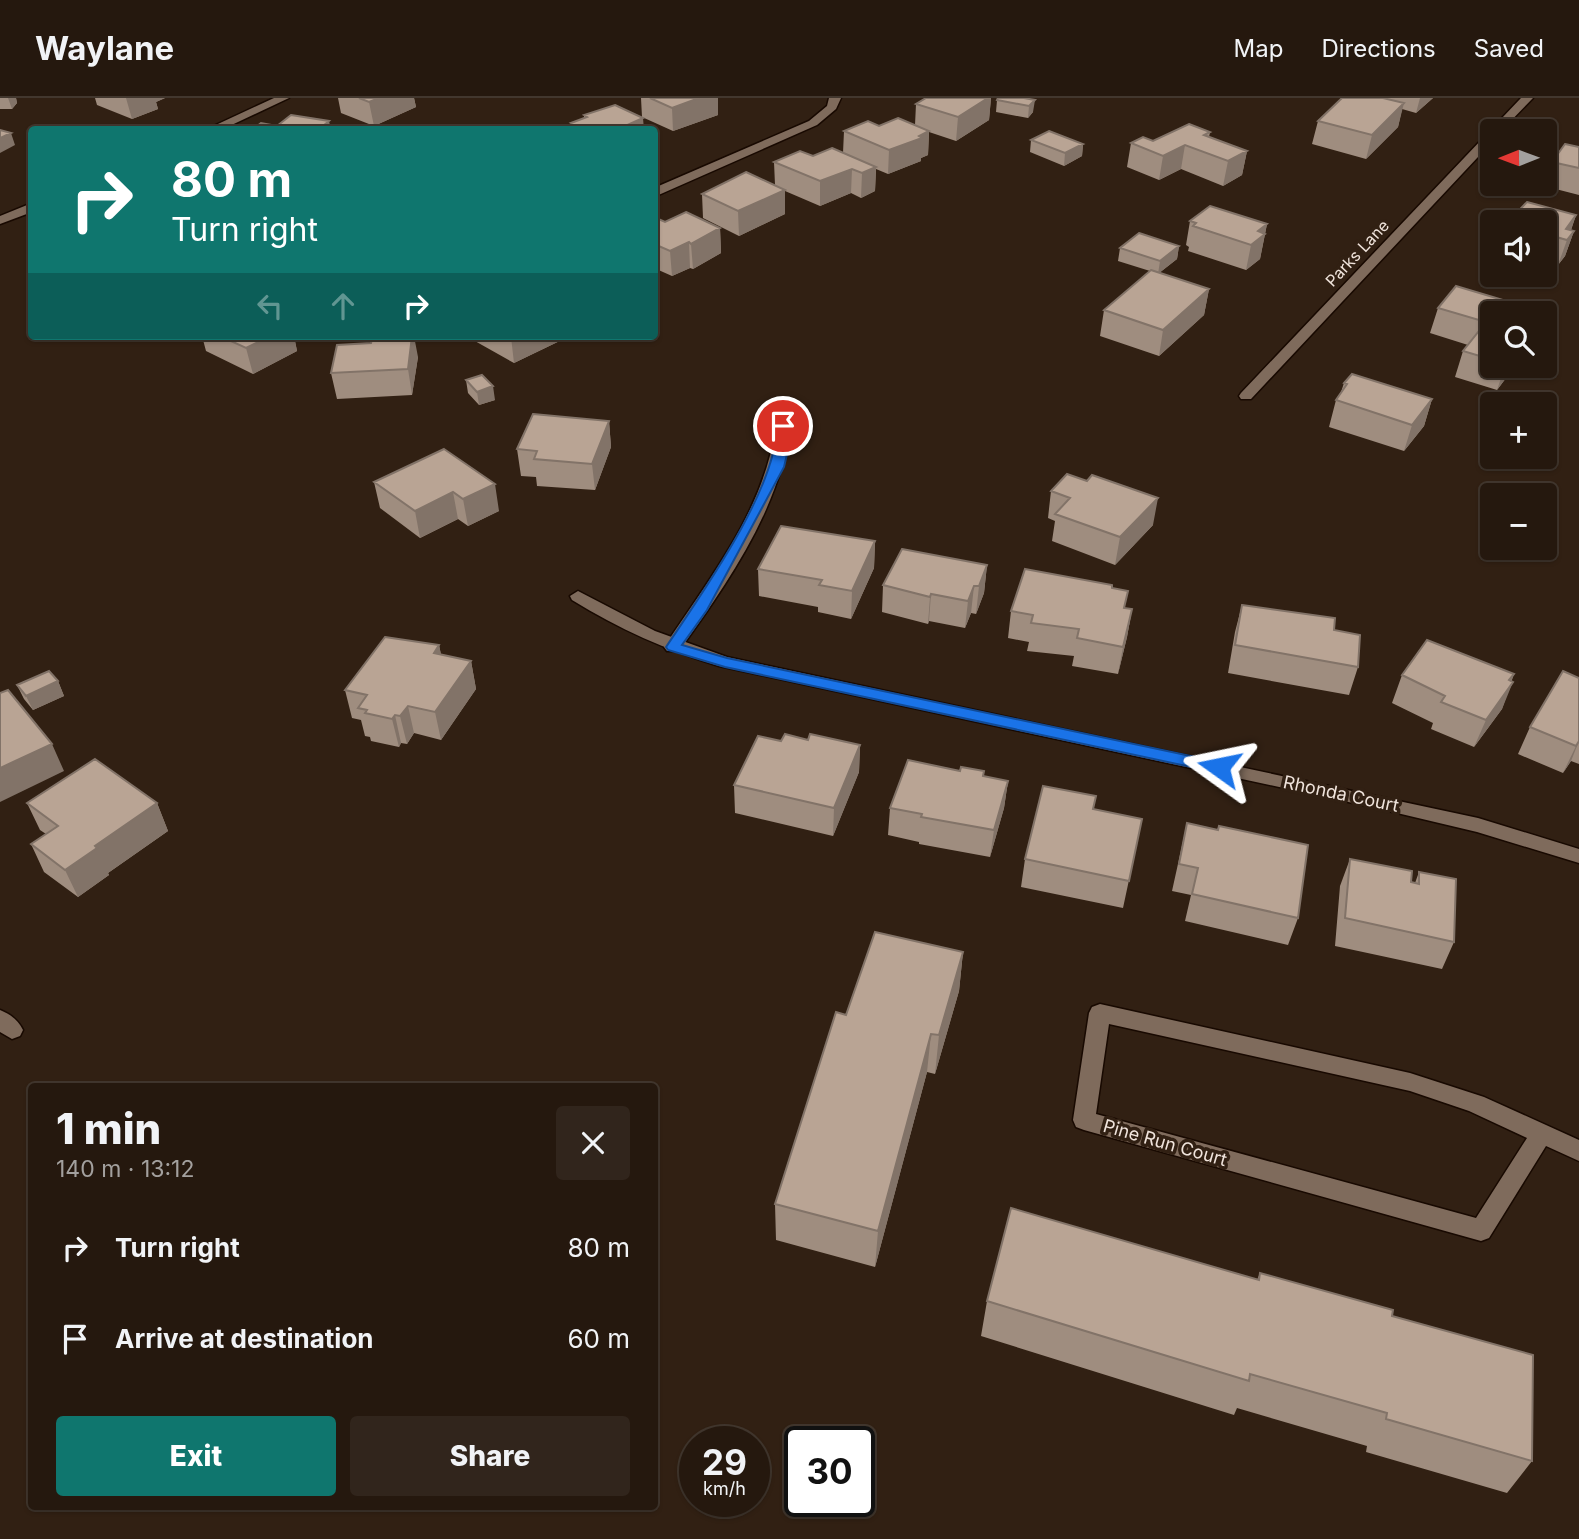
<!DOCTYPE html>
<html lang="en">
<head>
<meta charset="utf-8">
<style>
  :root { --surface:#25180e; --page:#31251c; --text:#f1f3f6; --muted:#a3a09e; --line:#42372e; --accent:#0f766e }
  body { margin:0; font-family:Inter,sans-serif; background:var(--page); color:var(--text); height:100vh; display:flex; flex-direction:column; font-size:26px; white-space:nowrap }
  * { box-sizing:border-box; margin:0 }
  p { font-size:23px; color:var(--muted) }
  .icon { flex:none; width:38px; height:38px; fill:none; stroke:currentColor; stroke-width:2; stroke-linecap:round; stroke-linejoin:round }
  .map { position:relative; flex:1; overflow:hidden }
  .drawer { position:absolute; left:28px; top:985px; width:630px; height:427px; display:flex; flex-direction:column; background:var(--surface); border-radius:7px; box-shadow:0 2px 5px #0004,0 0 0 2px var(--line) }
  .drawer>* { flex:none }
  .hud { position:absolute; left:28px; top:28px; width:630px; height:214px; border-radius:7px; box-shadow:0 2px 5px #0004,0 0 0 2px var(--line); background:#0f766e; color:#fff; overflow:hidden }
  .needle { width:46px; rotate:269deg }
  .fabs { position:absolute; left:1480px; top:21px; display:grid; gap:14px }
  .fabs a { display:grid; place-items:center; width:77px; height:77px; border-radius:7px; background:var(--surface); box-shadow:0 2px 5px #0004,0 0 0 2px var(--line); font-size:35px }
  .speed { position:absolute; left:679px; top:1328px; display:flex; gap:14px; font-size:35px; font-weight:700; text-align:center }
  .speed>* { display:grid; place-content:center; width:91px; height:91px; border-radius:50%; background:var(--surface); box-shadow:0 2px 5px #0004,0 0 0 2px var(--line); line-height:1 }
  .speed small { font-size:18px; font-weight:400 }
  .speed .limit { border:4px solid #111; border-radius:10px; background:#fff; color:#111 }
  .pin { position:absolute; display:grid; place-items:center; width:60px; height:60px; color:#fff; margin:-30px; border:4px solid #fff; border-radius:50%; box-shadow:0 2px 7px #0007 }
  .me { position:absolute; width:77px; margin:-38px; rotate:282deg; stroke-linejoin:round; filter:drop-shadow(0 0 5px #0008) }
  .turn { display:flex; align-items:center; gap:24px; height:147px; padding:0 28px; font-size:32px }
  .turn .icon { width:91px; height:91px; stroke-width:2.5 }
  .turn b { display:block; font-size:49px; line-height:60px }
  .lanes { display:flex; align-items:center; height:66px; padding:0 28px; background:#0003; justify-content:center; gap:35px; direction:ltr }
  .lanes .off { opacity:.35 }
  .round { display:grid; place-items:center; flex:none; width:74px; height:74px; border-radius:7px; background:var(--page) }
  .summary { display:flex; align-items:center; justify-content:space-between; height:119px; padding:0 28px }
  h1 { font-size:42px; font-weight:800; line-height:52px }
  .cta { display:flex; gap:14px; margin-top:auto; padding:14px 28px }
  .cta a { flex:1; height:80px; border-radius:7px; background:var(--accent); color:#fff; font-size:28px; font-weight:800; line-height:80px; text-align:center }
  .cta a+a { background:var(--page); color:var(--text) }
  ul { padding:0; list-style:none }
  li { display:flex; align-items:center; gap:21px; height:91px; padding:0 28px }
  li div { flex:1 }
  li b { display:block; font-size:26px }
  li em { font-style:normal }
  header { display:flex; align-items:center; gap:42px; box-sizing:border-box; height:98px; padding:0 35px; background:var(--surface); border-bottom:2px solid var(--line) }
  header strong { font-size:33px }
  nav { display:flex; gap:38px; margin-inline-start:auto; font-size:24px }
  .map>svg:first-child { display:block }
</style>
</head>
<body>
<header>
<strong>Waylane</strong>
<nav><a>Map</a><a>Directions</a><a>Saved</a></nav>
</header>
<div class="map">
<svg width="1579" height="1441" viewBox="0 0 1579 1441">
  <rect width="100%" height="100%" fill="#312013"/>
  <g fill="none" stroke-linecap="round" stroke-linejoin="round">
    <defs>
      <path id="service" d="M 783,324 L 790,328 C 780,411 727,486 679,553 L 667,553 L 664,549 C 710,480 764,413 776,328 Z"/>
      <path id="minor" d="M 274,0 L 289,0 L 221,32 L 205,32 Z
        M 829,0 L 841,0 L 836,11 L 817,27 L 654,99 L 654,90 L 809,23 L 827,8 Z
        M 1521,0 L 1533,0 L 1501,33 L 1493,33 L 1493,43 L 1251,301 L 1241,301 L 1239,298 L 1241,295 Z
        M 32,105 L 32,114 L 0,126 L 0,118 Z
        M 578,493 L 655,533 L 727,559 L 1478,720 L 1579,751 L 1579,765 L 1477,734 L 1376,710 L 719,568 C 666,552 619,531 572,502 L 570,498 Z
        M 1100,906 L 1410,975 L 1484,999 L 1579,1042 L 1579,1063 L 1546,1048 L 1489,1140 L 1481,1143 L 1084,1032 L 1076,1029 L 1073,1022 L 1089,915 L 1092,909 ZM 1109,926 L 1410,993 L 1469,1013 L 1527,1040 L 1476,1120 L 1096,1016 Z
        M 0,912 C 10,916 18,922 23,932 L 20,938 L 12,941 L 0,934 Z"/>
    </defs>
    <use href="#service" stroke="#180901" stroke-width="3"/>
    <use href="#minor" stroke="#180901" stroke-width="3"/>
    <use href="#service" fill="#7f6b5c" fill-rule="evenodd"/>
    <use href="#minor" fill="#7f6b5c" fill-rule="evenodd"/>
  </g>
  <path fill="#9f8d7f" d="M 0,0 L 16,0 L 17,5 L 12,11 L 0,11 Z
    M 95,0 L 165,0 L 156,4 L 158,11 L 132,21 L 97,7 Z
    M 338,0 L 414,0 L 416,9 L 374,28 L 341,15 Z
    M 641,0 L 718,0 L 718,17 L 673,33 L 642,19 Z
    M 926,0 L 991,0 L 989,22 L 956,43 L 929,34 L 928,57 L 921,60 L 921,63 L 888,76 L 876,71 L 875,93 L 861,100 L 851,95 L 820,108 L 785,93 L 785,116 L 739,138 L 703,120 L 702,96 L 775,87 L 774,64 L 843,55 L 844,33 L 879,28 L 915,27 L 916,6 Z
    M 1024,0 L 1033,14 L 1028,20 L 996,14 L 997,2 Z
    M 1342,0 L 1433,0 L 1416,15 L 1402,11 L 1398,29 L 1366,61 L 1312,46 L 1318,23 Z
    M 584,17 L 644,32 L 571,32 L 571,25 L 584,20 Z
    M 1210,34 L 1209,39 L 1247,53 L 1242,77 L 1223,88 L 1181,71 L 1159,82 L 1127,69 L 1131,45 L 1153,43 Z
    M 1031,42 L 1083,46 L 1082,58 L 1064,68 L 1030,54 Z
    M 1579,49 L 1579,97 L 1544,88 L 1552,64 Z
    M 1576,117 L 1571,132 L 1574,133 L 1565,158 L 1558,167 L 1547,164 L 1545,124 Z
    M 654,119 L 665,124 L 720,130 L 721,155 L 693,171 L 690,170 L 672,178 L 654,170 Z
    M 1190,123 L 1267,126 L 1260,161 L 1246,172 L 1188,153 L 1189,149 L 1186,147 Z
    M 1493,146 L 1493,175 L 1483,172 Z
    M 1179,148 L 1177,161 L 1159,175 L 1209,191 L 1204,217 L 1159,258 L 1100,238 L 1104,212 L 1150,173 L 1118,163 L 1120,150 Z
    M 1499,177 L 1537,177 L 1530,186 Z
    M 1438,210 L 1493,215 L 1493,268 L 1515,268 L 1497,292 L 1455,279 L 1463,253 L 1468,247 L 1430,235 Z
    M 202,238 L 294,238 L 297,253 L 253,276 L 206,253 Z
    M 466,238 L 570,238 L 514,265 Z
    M 371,245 L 418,259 L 412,297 L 337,301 L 331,275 Z
    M 466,282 L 495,302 L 479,307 L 468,295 Z
    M 1344,285 L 1432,301 L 1424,328 L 1404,353 L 1329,329 L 1336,302 L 1341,294 Z
    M 609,323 L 611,349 L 595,392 L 537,388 L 536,379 L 521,378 L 517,351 Z
    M 444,351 L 499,413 L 468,428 L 458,421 L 420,440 L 380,410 L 374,384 Z
    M 1051,393 L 1153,427 L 1115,467 L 1052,443 L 1055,423 L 1048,420 Z
    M 875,443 L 874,470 L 851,521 L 818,514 L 818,509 L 759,498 L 758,471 Z
    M 987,467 L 984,495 L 976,516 L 971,515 L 965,530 L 929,523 L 928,526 L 882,514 L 883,487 Z
    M 1112,490 L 1125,510 L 1132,511 L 1127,539 L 1118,576 L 1072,568 L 1074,558 L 1027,553 L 1029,544 L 1008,540 L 1011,513 Z
    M 1242,507 L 1334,532 L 1358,569 L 1349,597 L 1228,575 L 1235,534 Z
    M 439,547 L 441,557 L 471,563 L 476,591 L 441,642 L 414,635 L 407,646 L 401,645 L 399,649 L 371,643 L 370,639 L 365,638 L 361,622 L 352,620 L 345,592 Z
    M 1514,576 L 1502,611 L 1474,649 L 1431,631 L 1433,625 L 1392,605 L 1402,577 Z
    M 1579,580 L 1579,666 L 1571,663 L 1563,675 L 1518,656 L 1530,629 Z
    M 58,583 L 64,598 L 33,612 L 24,601 L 17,587 Z
    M 808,642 L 860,647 L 859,674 L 833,738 L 735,715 L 734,687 L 781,643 Z
    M 960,673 L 984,673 L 983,678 L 1008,683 L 1004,710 L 990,759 L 919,746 L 919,744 L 888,737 L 890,710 Z
    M 27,705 L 157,705 L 168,733 L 108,775 L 109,777 L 78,799 L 44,774 L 31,746 L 46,736 L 40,732 Z
    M 1094,711 L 1142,721 L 1123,810 L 1021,789 L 1025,761 Z
    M 1187,725 L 1298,820 L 1288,847 L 1185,823 L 1191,797 L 1172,793 Z
    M 1350,761 L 1411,784 L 1415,785 L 1419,774 L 1454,844 L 1442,871 L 1335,848 L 1340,788 Z
    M 963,854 L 959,893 L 935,976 L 927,974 L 875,1169 L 776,1142 L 775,1106 L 846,917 Z
    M 1260,1175 L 1392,1218 L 1532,1363 L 1507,1395 L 1366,1354 L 1367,1348 L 1237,1310 L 1234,1317 L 981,1238 L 987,1203 L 1257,1182 Z"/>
  <path fill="#827368" d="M 8,0 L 16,0 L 17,5 L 12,11 Z
    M 126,0 L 165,0 L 156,4 L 158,11 L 132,21 Z
    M 379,0 L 414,0 L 416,9 L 374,28 L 369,4 Z
    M 699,0 L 718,0 L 718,17 L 673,33 L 672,10 Z
    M 988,0 L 991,0 L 989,22 L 956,43 L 958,19 Z
    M 1420,0 L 1433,0 L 1416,15 Z
    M 1035,2 L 1033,14 L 1028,20 L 1029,8 Z
    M 1404,5 L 1398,29 L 1366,61 L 1372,37 Z
    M 643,20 L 644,32 L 625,32 L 625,28 Z
    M 329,23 L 331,32 L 318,32 Z
    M 929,33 L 928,57 L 921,60 L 921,63 L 888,76 L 889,52 Z
    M 11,35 L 15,47 L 0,55 L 0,40 Z
    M 1083,46 L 1082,58 L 1064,68 L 1065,55 Z
    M 1185,47 L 1181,71 L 1159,82 L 1163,58 Z
    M 1247,53 L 1242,77 L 1223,88 L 1228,63 Z
    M 876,69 L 875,93 L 861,100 L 862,75 Z
    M 852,71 L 851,95 L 820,108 L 820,83 Z
    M 785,92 L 785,116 L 739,138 L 738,113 Z
    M 1576,117 L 1568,141 L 1574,133 L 1565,158 L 1558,167 L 1567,142 L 1566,131 Z
    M 1267,126 L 1260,161 L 1246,172 L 1251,147 L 1258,133 Z
    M 720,130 L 721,155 L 693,171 L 691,146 Z
    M 1556,139 L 1547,164 L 1545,167 L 1545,152 Z
    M 689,144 L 690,170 L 672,178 L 670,153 Z
    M 1179,148 L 1177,161 L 1158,176 L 1160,163 Z
    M 1533,177 L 1537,177 L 1530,186 Z
    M 1209,191 L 1204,217 L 1159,258 L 1163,232 Z
    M 270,238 L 294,238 L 297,253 L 253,276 L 246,250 Z
    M 412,238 L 414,238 L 418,259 L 412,297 L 408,271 Z
    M 513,238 L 570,238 L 514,265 L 511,239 Z
    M 1505,268 L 1515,268 L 1497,292 Z
    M 493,288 L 495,302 L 479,307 L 477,294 Z
    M 1432,301 L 1424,328 L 1404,353 L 1412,327 Z
    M 609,323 L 611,349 L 595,392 L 592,366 Z
    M 495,386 L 499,413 L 468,428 L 463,401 Z
    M 453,394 L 458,421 L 420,440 L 415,413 Z
    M 1158,400 L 1153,427 L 1115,467 L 1120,439 Z
    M 875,443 L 874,470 L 851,521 L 852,493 Z
    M 987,467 L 984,495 L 976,516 L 979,488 Z
    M 974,488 L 971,515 L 965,530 L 968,503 Z
    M 931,496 L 929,523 L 928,526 L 930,499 Z
    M 1132,511 L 1127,539 L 1118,576 L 1123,549 Z
    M 439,547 L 445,575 L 434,555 Z
    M 471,563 L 476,591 L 441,642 L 435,614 Z
    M 1514,576 L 1507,593 L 1513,584 L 1502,611 L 1474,649 L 1486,622 Z
    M 58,583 L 64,598 L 33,612 L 26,598 Z
    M 408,608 L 414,635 L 407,646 L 400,618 Z
    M 395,617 L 401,645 L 399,649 L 392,621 Z
    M 1579,643 L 1571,663 L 1563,675 L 1576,648 Z
    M 52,646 L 64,673 L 0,704 L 0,670 Z
    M 860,647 L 859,674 L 833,738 L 834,710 Z
    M 1008,683 L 1004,710 L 990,759 L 994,732 Z
    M 157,705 L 168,733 L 108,775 L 109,777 L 78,799 L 65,772 L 95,748 Z
    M 963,854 L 959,893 L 935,976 L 939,937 Z
    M 931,936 L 927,974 L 875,1169 L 878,1133 Z"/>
  <path fill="#b9a494" stroke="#827368" stroke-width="2" d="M 359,0 L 379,0 L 369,4 Z
    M 650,0 L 699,0 L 672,10 Z
    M 926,0 L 988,0 L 958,19 L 916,6 Z
    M 998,0 L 1024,0 L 1035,2 L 1029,8 L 997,2 Z
    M 1342,0 L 1383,0 L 1404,5 L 1372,37 L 1318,23 Z
    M 615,7 L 643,20 L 625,28 L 633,32 L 584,32 L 571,25 L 587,19 L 584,17 Z
    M 291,17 L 329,23 L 318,32 L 252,32 L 261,25 L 277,28 Z
    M 898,20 L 929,33 L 919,38 L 922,40 L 889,52 L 844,33 L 868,23 L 879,28 Z
    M 1189,26 L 1210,34 L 1204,37 L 1247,53 L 1228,63 L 1185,47 L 1163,58 L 1131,45 L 1143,39 L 1153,43 Z
    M 0,32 L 11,35 L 0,40 Z
    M 1049,33 L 1083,46 L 1065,55 L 1031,42 Z
    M 1565,46 L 1579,49 L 1579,70 L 1552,64 Z
    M 832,50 L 876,69 L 862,75 L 852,71 L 820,83 L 774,64 L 800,53 L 813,58 Z
    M 746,74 L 785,92 L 738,113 L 702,96 Z
    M 1527,104 L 1576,117 L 1566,131 L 1574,133 L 1567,142 L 1556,139 L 1545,152 L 1545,124 L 1508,124 Z
    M 1210,108 L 1267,126 L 1258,133 L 1265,136 L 1251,147 L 1193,128 L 1196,125 L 1190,123 Z
    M 686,114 L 720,130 L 691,146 L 689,144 L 670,153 L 654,146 L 654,119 L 665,124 Z
    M 1139,135 L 1179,148 L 1160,163 L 1120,150 Z
    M 1151,172 L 1209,191 L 1163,232 L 1104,212 Z
    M 1456,188 L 1513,205 L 1508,211 L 1521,215 L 1493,215 L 1493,262 L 1463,253 L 1486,224 L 1438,210 Z
    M 220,238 L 270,238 L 246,250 Z
    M 373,238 L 412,238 L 408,271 L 331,275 L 337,247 L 371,245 Z
    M 1352,276 L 1432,301 L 1412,327 L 1336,302 L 1347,286 L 1344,285 Z
    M 482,277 L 493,288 L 477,294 L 466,282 Z
    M 533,316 L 609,323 L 592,366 L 534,361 L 537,353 L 517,351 Z
    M 444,351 L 495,386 L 463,401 L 453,394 L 415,413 L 374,384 Z
    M 1067,376 L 1087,383 L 1092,377 L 1158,400 L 1120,439 L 1055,416 L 1070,400 L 1051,393 Z
    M 781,428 L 875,443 L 852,493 L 819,487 L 822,482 L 758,471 Z
    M 902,451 L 987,467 L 979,488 L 974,488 L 968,503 L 931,496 L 930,499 L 883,487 Z
    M 1025,471 L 1112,487 L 1112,490 L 1128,493 L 1124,510 L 1132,511 L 1123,549 L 1077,540 L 1079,531 L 1031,525 L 1033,517 L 1011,513 Z
    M 1242,507 L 1335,520 L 1334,532 L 1360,537 L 1358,569 L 1235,547 Z
    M 385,539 L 439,547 L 434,555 L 471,563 L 435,614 L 408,608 L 400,618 L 395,617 L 392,621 L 365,615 L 367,612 L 358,610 L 367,597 L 345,592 Z
    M 1427,542 L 1514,576 L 1509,582 L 1513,584 L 1486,622 L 1441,604 L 1445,598 L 1402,577 Z
    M 49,573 L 58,583 L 26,598 L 17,587 Z
    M 1563,573 L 1579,580 L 1579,643 L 1576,648 L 1530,629 Z
    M 8,592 L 52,646 L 0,670 L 0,595 Z
    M 785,636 L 808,642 L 810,636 L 860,647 L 834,710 L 734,687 L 758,638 L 781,643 Z
    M 95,661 L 157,705 L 95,748 L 97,750 L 65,772 L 31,746 L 58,728 L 27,705 Z
    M 908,662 L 960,673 L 961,669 L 984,673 L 983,678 L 1008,683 L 994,732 L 921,719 L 922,716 L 890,710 Z
    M 1043,688 L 1096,698 L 1093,711 L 1142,721 L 1129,783 L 1025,761 Z
    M 1187,725 L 1218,732 L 1219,728 L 1308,747 L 1298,820 L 1192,796 L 1198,770 L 1179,766 Z
    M 1350,761 L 1412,773 L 1411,784 L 1419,786 L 1419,774 L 1456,781 L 1454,844 L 1345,820 Z
    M 875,834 L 963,854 L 939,937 L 931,936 L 878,1133 L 775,1106 L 836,914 L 846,917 Z
    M 1011,1110 L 1259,1182 L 1260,1175 L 1393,1212 L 1392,1218 L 1533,1257 L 1532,1363 L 1386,1321 L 1387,1315 L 1250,1276 L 1249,1283 L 987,1203 Z"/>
  <path fill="#1a73e8" stroke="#114b97" stroke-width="2" d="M 783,324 L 789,328 L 789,348 L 784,369 L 707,512 L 682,547 L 727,560 L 1219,664 L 1225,665 L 1227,669 L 1225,673 L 1219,675 L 725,569 L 668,552 L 666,549 C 702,495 776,392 777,328 Z"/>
  <g text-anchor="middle" stroke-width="7" stroke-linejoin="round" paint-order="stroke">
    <g font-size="16" fill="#f0e4dc" stroke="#312013">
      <text transform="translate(1357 155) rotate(-47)" y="6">Parks Lane</text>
    </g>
    <g font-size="18" fill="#f0e4dc" stroke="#312013">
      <text transform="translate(1341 696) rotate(12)" y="6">Rhonda Court</text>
      <text transform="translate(1165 1045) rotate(16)" y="6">Pine Run Court</text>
    </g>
  </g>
</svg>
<div class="fabs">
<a><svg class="needle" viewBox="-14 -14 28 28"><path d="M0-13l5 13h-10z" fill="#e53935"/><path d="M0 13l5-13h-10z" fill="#a3a09e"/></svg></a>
<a><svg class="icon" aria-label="sound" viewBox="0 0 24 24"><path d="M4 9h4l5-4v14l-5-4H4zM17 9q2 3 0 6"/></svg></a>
<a><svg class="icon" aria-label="search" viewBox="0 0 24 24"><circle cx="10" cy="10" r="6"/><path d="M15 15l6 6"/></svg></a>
<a>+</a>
<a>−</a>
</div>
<div class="speed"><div>29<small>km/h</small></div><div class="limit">30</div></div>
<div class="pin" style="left:783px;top:328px;background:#d93025"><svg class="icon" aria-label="arrive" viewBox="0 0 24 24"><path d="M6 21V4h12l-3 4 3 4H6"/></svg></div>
<svg class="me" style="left:1219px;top:669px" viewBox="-20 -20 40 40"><path d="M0-17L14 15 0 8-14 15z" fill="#1a73e8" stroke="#fff" stroke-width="4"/></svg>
<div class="hud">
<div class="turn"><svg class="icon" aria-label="right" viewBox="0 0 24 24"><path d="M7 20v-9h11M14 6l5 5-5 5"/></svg><div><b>80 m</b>Turn right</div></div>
<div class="lanes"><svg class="icon off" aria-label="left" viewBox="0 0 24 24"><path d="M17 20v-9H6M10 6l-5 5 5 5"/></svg><svg class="icon off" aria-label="ahead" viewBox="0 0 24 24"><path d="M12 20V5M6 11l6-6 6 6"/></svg><svg class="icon" aria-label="right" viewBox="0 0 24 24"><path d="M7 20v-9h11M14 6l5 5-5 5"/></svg></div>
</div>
<section class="drawer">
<div class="summary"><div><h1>1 min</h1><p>140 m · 13:12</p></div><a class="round"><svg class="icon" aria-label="close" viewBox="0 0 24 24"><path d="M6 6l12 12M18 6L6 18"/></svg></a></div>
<ul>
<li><svg class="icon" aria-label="right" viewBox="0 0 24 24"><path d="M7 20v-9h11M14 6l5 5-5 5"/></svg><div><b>Turn right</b></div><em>80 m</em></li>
<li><svg class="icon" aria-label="arrive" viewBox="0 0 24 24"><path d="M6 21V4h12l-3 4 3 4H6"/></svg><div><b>Arrive at destination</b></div><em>60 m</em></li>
</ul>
<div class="cta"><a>Exit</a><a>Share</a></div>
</section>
</div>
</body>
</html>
